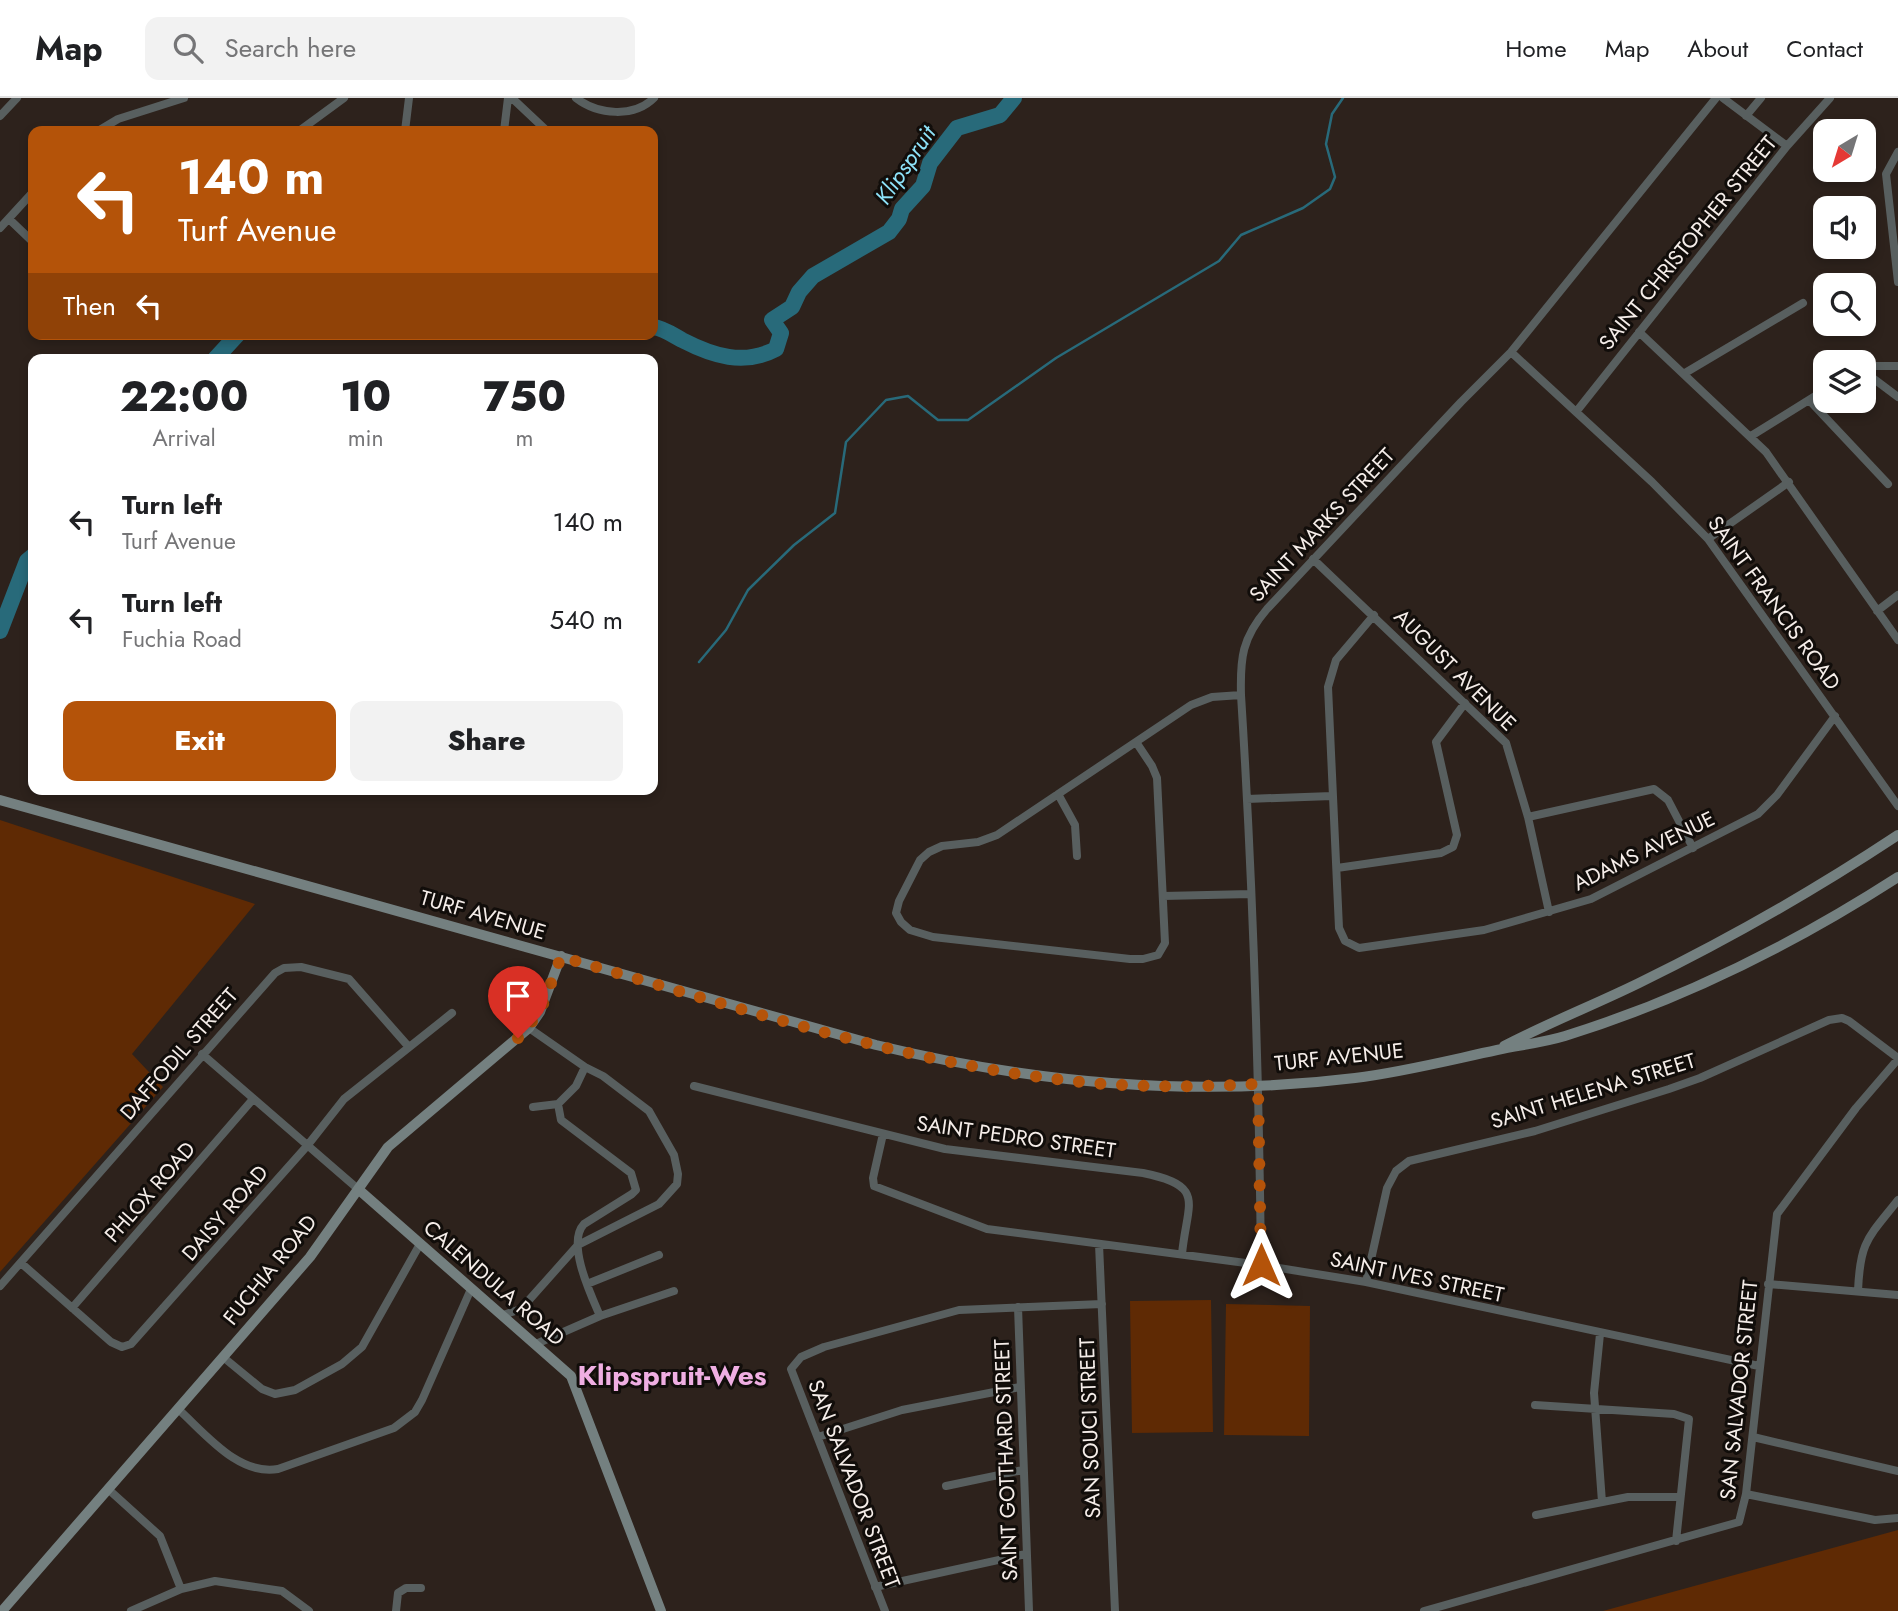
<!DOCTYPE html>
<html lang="en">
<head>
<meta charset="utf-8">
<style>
  :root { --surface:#fff; --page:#f2f2f2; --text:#202124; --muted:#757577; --line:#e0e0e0; --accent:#b45309 }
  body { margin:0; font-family:Jost,sans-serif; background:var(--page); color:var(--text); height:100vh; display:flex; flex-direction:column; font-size:26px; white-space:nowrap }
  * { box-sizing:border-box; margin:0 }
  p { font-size:23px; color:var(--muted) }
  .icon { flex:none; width:38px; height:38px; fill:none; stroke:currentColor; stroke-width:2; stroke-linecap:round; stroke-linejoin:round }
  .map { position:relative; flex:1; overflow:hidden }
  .side { position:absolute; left:28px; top:256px; width:630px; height:441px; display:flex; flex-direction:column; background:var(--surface); border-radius:14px; box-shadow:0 4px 10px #0003 }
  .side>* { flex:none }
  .banner { position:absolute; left:28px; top:28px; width:630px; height:214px; border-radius:14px; box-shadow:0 4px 10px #0003; background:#b45309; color:#fff; overflow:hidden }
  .needle { width:46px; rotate:218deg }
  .fabs { position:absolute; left:1813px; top:21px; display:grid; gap:14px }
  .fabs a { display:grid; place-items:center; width:63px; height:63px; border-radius:14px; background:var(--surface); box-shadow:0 4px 10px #0003; font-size:35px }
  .pin { position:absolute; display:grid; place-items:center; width:60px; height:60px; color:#fff; margin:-72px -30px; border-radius:50% 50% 50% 0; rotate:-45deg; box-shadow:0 0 7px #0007 }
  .pin .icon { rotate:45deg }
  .me { position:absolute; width:77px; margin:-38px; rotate:0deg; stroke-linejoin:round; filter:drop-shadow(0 0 5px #0008) }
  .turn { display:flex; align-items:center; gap:24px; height:147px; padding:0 35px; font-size:32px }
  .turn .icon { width:91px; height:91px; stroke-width:2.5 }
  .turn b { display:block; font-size:49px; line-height:60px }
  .then { display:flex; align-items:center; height:66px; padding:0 35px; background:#0003; gap:14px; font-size:26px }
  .eta { display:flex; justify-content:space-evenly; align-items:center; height:119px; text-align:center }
  .eta b { font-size:42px; font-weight:800; line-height:49px }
  .action { display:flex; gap:14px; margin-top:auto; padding:14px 35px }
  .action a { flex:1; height:80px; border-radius:14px; background:var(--accent); color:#fff; font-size:28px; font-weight:800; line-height:80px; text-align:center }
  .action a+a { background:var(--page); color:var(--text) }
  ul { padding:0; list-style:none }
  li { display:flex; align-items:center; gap:21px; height:98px; padding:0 35px }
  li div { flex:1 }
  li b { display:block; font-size:26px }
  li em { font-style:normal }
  header { display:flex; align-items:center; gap:42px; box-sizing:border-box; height:98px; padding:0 35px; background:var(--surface); border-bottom:2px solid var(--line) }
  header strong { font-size:33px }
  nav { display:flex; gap:38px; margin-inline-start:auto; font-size:24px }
  .search { width:490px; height:63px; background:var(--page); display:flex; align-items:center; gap:18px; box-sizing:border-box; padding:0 24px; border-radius:14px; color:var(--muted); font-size:26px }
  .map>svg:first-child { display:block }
</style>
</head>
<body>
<header>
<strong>Map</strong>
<div class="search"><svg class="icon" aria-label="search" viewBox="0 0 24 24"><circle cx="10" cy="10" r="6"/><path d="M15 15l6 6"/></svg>Search here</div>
<nav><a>Home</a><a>Map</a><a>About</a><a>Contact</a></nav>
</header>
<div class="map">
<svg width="1898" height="1513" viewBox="0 0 1898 1513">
  <rect width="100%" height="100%" fill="#2d221c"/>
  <path fill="#5f2a04" d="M 0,722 L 255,806 L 132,956 L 163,989 L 0,1174 Z
    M 1211,1202 L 1213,1334 L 1132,1335 L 1130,1203 Z
    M 1226,1206 L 1310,1208 L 1309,1338 L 1224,1337 Z
    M 1898,1432 L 1898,1513 L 1603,1513 Z"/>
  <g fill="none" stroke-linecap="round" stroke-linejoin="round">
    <path stroke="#286a7a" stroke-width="2.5" d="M 699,564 L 726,532 L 748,492 L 794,447 L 835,415 L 846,344 L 886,302 L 908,298 L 938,322 L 968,322 L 1056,260 L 1219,163 L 1241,137 L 1303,110 L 1330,91 L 1335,79 L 1326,46 L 1332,16 L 1343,0"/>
    <path stroke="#286a7a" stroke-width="16" d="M 653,229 C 663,230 673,237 682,242 C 713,258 744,268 776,251 L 781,235 L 772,222 L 792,209 L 799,194 L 813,178 L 889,134 L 899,121 L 902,111 L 923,88 L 930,65 L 957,30 L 1000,17 L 1014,0
      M 215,261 L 238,236
      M 0,533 L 27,463 L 33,458"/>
    <path stroke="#585f5f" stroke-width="8" d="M 512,0 L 547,33
      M 576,0 C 598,17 634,20 654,0
      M 1723,0 L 1787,48
      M 0,18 L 17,0
      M 1746,18 L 1761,0
      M 98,33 L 118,21 L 184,0
      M 299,33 L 344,0
      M 405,33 L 409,0
      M 504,33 L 508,0
      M 1898,54 L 1886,76 L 1898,184
      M 9,121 L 33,144
      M 0,130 L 33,94
      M 1639,234 L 1766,354 L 1898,542
      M 1511,254 L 1652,384 L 1708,441 L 1898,708
      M 1864,273 L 1873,268 L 1898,268
      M 1685,275 L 1803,205
      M 1864,277 L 1874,281 L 1898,299
      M 1809,302 L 1888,386
      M 1576,314 L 1787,48 L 1830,0
      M 1751,338 L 1825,292
      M 1708,441 L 1789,384
      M 1313,461 L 1506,645 L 1528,719 L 1549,814
      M 1877,513 L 1898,497
      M 1374,517 L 1336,562 L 1328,589 L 1339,830 L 1345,843 L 1359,850 L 1484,832 L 1591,801 L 1758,716 L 1777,697 L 1835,618
      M 1136,644 L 1152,668 L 1157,680 L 1165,845 L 1158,857 L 1143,861 L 1130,861 L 933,839 L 910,832 L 901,824 L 896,815 L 899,803 L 920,762 L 929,754 L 942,748 L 978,744 L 997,737 L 1191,607 L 1212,599 L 1241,597
      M 1058,696 L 1075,727 L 1077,758
      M 1247,701 L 1332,698
      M 1528,719 L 1654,691 L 1668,702 L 1693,750
      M 1337,770 L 1441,755 L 1453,749 L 1457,737 L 1436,644 L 1465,605
      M 1163,798 L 1251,796
      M 529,930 L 585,969 L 576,988 L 558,1006 L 561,1022 L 631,1075 L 636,1092 L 632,1096 L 584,1126 C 566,1145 591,1197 600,1218
      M 202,956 L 358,1091
      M 694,988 L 945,1051 L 1143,1075 C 1207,1088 1187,1104 1182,1156
      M 533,1009 L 558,1006
      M 883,1036 L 873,1080 L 874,1088 L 987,1131 L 1261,1167 L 1366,1184 L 1759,1268
      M 1099,1146 L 1115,1513
      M 21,1165 L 111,1244 L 122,1249 L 131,1246 L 307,1048 L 344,1001 L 452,915
      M 1261,1167 C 1259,977 1253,787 1241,597 C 1240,560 1242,540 1267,511 L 1461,304 L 1511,254 L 1716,0
      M 1366,1184 L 1387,1090 L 1396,1073 L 1409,1063 L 1535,1033 L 1669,991 L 1700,980 L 1829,922 L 1842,920 L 1849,923 L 1898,960
      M 587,1186 L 659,1157
      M 1768,1186 L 1898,1197
      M 0,1188 L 275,875 L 284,870 L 301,869 L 349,881 L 408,948
      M 1858,1193 C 1860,1143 1868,1140 1898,1102
      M 1018,1209 L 1029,1513
      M 72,1210 L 253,1001
      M 503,1217 L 521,1211 L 578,1147 L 659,1106 L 677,1086 L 678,1076 L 674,1057 L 649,1013 L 603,978 L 585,969
      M 1600,1236 L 1594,1295 L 1602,1404
      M 536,1246 L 600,1218 L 674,1193
      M 223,1259 L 262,1291 L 275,1296 L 295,1292 L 342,1266 L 362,1249 L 420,1146
      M 1535,1307 L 1674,1316 L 1689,1321 L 1676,1443
      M 178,1311 C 205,1335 238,1378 278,1371 L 394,1330 L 415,1314 L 422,1302 L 471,1191
      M 818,1339 L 902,1312 L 1020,1289
      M 1753,1339 L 1898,1373
      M 946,1388 L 1023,1372
      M 108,1391 L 160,1438 L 181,1491
      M 1746,1396 L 1875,1422 L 1898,1420
      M 1536,1417 L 1628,1399 L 1680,1399
      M 875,1489 L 1026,1456
      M 131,1513 L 181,1491 L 215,1483 L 282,1493 L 309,1513
      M 396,1513 L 398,1495 L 406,1490 L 421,1490
      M 885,1513 L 791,1271 L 801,1259 L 824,1249 L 959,1212 L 1102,1206
      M 1424,1513 L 1739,1424 L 1746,1396 L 1777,1116 L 1856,1010 L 1898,961"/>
    <path stroke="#748080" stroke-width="10" d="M 0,702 L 876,947 C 1033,985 1194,1000 1355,980 C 1403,974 1450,962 1497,952 C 1520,947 1542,945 1565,938 C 1684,901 1794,846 1898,779
      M 1504,948 C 1548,925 1594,907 1639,885 C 1729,841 1815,792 1898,737
      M 358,1091 L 571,1278 L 661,1513
      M 2,1513 L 310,1159 L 388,1049 L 529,930 L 540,914 L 561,858"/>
  </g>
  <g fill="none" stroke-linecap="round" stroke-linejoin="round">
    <path stroke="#b45309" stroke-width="12" stroke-dasharray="0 21.6" d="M 518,940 L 540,914 L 561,859 C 729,906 897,964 1072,983 C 1134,990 1196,989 1258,986 L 1261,1167"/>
  </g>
  <g text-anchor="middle" stroke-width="6" stroke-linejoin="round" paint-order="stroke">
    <g font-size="21" fill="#f5ede9" stroke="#110d0a">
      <text transform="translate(1688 145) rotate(-51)" y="7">SAINT CHRISTOPHER STREET</text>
      <text transform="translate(1322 427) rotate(-47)" y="7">SAINT MARKS STREET</text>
      <text transform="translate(1774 505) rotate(54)" y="7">SAINT FRANCIS ROAD</text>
      <text transform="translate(1455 572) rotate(45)" y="7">AUGUST AVENUE</text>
      <text transform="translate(1644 753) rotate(-26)" y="7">ADAMS AVENUE</text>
      <text transform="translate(483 817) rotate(16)" y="7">TURF AVENUE</text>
      <text transform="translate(179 956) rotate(-49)" y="7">DAFFODIL STREET</text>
      <text transform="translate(1339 959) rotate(-6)" y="7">TURF AVENUE</text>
      <text transform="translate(1593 993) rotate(-17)" y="7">SAINT HELENA STREET</text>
      <text transform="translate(1016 1039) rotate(8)" y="7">SAINT PEDRO STREET</text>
      <text transform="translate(150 1094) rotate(-49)" y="7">PHLOX ROAD</text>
      <text transform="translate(225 1115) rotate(-49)" y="7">DAISY ROAD</text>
      <text transform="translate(270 1172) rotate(-51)" y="7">FUCHIA ROAD</text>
      <text transform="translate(1417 1179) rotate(12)" y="7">SAINT IVES STREET</text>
      <text transform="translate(494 1185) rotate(41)" y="7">CALENDULA ROAD</text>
      <text transform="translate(1739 1292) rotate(-84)" y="7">SAN SALVADOR STREET</text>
      <text transform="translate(1090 1330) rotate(-92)" y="7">SAN SOUCI STREET</text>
      <text transform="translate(1006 1362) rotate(-92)" y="7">SAINT GOTTHARD STREET</text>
      <text transform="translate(854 1386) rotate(69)" y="7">SAN SALVADOR STREET</text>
    </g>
    <g font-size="23" font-style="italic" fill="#8ee3fa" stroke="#110d0a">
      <text transform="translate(905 67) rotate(-56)" y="8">Klipspruit</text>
    </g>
    <g font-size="28" font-weight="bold" fill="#efaee2" stroke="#110d0a">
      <text x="672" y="1287">Klipspruit-Wes</text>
    </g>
  </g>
</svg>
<div class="fabs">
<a><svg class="needle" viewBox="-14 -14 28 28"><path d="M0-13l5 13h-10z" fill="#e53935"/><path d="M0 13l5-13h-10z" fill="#757577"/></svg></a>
<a><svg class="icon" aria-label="sound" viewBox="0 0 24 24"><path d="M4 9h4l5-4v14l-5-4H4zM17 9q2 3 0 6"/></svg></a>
<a><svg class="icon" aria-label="search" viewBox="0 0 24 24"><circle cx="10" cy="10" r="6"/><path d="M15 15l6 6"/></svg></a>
<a><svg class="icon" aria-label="layers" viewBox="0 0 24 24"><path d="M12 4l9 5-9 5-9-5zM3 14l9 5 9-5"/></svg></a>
</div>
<div class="pin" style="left:518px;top:940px;background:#d93025"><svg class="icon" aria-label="arrive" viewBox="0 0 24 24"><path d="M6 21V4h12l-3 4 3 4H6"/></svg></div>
<svg class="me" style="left:1261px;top:1167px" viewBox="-20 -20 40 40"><path d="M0-17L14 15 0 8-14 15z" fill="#b45309" stroke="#fff" stroke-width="4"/></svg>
<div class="banner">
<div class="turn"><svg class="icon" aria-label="left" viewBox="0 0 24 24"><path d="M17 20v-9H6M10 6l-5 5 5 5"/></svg><div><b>140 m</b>Turf Avenue</div></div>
<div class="then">Then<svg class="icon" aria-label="left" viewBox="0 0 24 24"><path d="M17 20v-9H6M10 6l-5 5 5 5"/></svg></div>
</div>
<section class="side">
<div class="eta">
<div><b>22:00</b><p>Arrival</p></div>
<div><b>10</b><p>min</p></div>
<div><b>750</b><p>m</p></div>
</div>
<ul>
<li><svg class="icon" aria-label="left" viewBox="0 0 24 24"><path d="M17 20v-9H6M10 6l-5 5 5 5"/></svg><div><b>Turn left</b><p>Turf Avenue</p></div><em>140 m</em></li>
<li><svg class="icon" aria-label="left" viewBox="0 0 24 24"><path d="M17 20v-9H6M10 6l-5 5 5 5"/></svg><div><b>Turn left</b><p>Fuchia Road</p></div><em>540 m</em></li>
</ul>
<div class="action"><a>Exit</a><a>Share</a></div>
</section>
</div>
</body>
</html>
